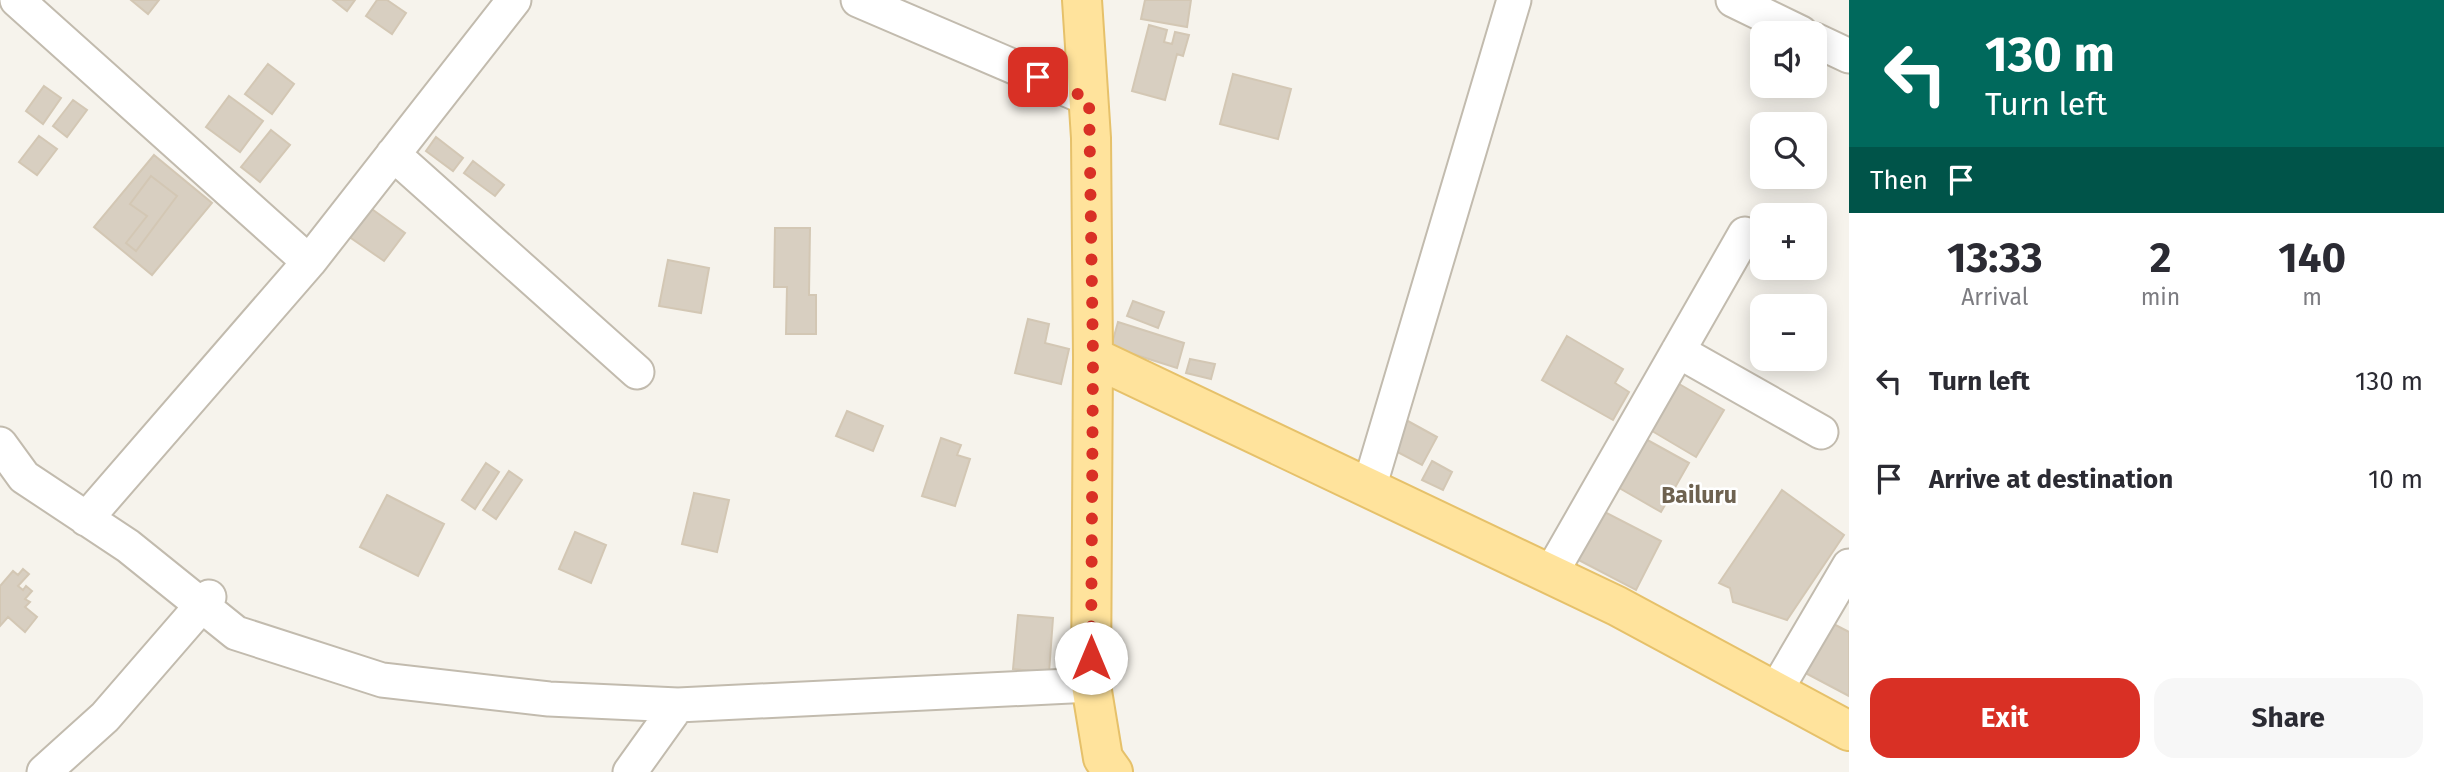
<!DOCTYPE html>
<html lang="en">
<head>
<meta charset="utf-8">
<style>
  :root { --surface:#fff; --page:#f7f7f7; --text:#2b2b33; --muted:#7c7c81; --accent:#d93025 }
  body { margin:0; font-family:"Fira Sans",sans-serif; background:var(--page); color:var(--text); height:100vh; display:flex; flex-direction:column; font-size:26px; white-space:nowrap }
  * { box-sizing:border-box; margin:0 }
  p { font-size:23px; color:var(--muted) }
  .icon { flex:none; width:38px; height:38px; fill:none; stroke:currentColor; stroke-width:2; stroke-linecap:round; stroke-linejoin:round }
  .map { position:relative; flex:1; overflow:hidden }
  .panel { display:flex; flex-direction:column; background:var(--surface); width:595px }
  .panel>* { flex:none }
  .top-card { background:#00695c; color:#fff; overflow:hidden }
  .tools { position:absolute; left:1750px; top:21px; display:grid; gap:14px }
  .tools a { display:grid; place-items:center; width:77px; height:77px; border-radius:14px; background:var(--surface); box-shadow:0 4px 18px #0003; font-size:35px }
  .pin { position:absolute; display:grid; place-items:center; width:60px; height:60px; color:#fff; margin:-30px; border-radius:14px; box-shadow:0 4px 10px #0006 }
  .me { position:absolute; width:77px; margin:-38px; rotate:0deg; stroke-linejoin:round; filter:drop-shadow(0 0 5px #0008) }
  .turn { display:flex; align-items:center; gap:24px; height:147px; padding:0 21px; font-size:32px }
  .turn .icon { width:91px; height:91px; stroke-width:2.5 }
  .turn b { display:block; font-size:49px; line-height:60px }
  .then { display:flex; align-items:center; height:66px; padding:0 21px; background:#0003; gap:14px; font-size:26px }
  .eta { display:flex; justify-content:space-evenly; align-items:center; height:119px; text-align:center }
  .eta b { font-size:42px; font-weight:700; line-height:49px }
  .primary-button { display:flex; gap:14px; margin-top:auto; padding:14px 21px }
  .primary-button a { flex:1; height:80px; border-radius:21px; background:var(--accent); color:#fff; font-size:28px; font-weight:700; line-height:80px; text-align:center }
  .primary-button a+a { background:var(--page); color:var(--text) }
  ul { padding:0; list-style:none }
  li { display:flex; align-items:center; gap:21px; height:98px; padding:0 21px }
  li div { flex:1 }
  li b { display:block; font-size:26px }
  li em { font-style:normal }
  main { display:flex; flex:1; min-height:0 }
  .map>svg:first-child { display:block }
</style>
</head>
<body>
<main>
<div class="map">
<svg width="1849" height="772" viewBox="0 0 1849 772">
  <rect width="100%" height="100%" fill="#f6f3ec"/>
  <path fill="#d8cfc1" stroke="#d3c7b4" stroke-width="2" d="M 131,0 L 159,0 L 148,14 Z
    M 333,0 L 355,0 L 347,11 Z
    M 377,0 L 387,0 L 406,13 L 392,34 L 366,16 Z
    M 1145,0 L 1191,0 L 1187,27 L 1141,19 Z
    M 1149,25 L 1167,30 L 1164,42 L 1172,44 L 1175,32 L 1189,35 L 1183,56 L 1177,54 L 1165,100 L 1132,91 Z
    M 268,64 L 294,84 L 272,114 L 245,94 Z
    M 1233,74 L 1291,89 L 1278,139 L 1220,124 Z
    M 44,86 L 61,98 L 43,124 L 26,111 Z
    M 229,96 L 263,121 L 240,152 L 206,127 Z
    M 73,100 L 87,110 L 67,137 L 53,126 Z
    M 271,130 L 290,145 L 260,182 L 241,167 Z
    M 39,136 L 57,149 L 37,175 L 19,162 Z
    M 436,137 L 463,158 L 453,171 L 426,151 Z
    M 154,155 L 212,203 L 152,275 L 94,227 Z
    M 473,161 L 504,185 L 495,196 L 464,173 Z
    M 151,176 L 177,196 L 136,251 L 126,243 L 147,216 L 130,204 Z
    M 369,207 L 405,233 L 384,261 L 348,236 Z
    M 775,228 L 810,228 L 809,295 L 816,295 L 816,334 L 786,334 L 787,287 L 774,287 Z
    M 668,260 L 709,268 L 701,313 L 659,306 Z
    M 1133,301 L 1164,312 L 1158,328 L 1127,316 Z
    M 1028,319 L 1049,324 L 1045,343 L 1069,349 L 1061,384 L 1015,373 Z
    M 1118,322 L 1184,343 L 1177,368 L 1111,347 Z
    M 1567,336 L 1623,369 L 1615,383 L 1629,392 L 1613,420 L 1542,380 Z
    M 1190,359 L 1215,364 L 1211,379 L 1186,373 Z
    M 1674,381 L 1724,410 L 1696,457 L 1647,428 Z
    M 847,411 L 883,426 L 873,451 L 836,436 Z
    M 1406,420 L 1437,437 L 1422,465 L 1390,448 Z
    M 1642,437 L 1689,463 L 1661,512 L 1614,485 Z
    M 941,438 L 961,445 L 957,455 L 970,459 L 955,506 L 922,496 Z
    M 1432,461 L 1452,472 L 1443,490 L 1422,480 Z
    M 486,463 L 499,472 L 475,509 L 462,500 Z
    M 509,471 L 522,480 L 496,519 L 483,510 Z
    M 1782,490 L 1844,535 L 1787,620 L 1733,602 L 1730,588 L 1719,583 Z
    M 694,493 L 729,500 L 717,552 L 682,544 Z
    M 387,495 L 444,524 L 418,576 L 360,547 Z
    M 1597,508 L 1661,541 L 1636,590 L 1571,556 Z
    M 575,532 L 606,545 L 591,583 L 559,569 Z
    M 23,569 L 29,574 L 18,586 L 23,590 L 26,586 L 32,591 L 25,599 L 30,602 L 25,607 L 37,617 L 25,632 L 8,617 L 0,626 L 0,586 L 13,571 L 18,575 Z
    M 1018,615 L 1053,618 L 1049,673 L 1013,669 Z
    M 1822,618 L 1849,632 L 1849,696 L 1796,668 Z"/>
  <g fill="none" stroke-linecap="round" stroke-linejoin="round">
    <defs>
      <path id="minor" d="M 17,0 L 309,262
        M 858,0 L 1089,99
        M 1733,0 L 1801,33
        M 1815,40 L 1849,56
        M 393,154 L 637,372
        M 1678,351 L 1821,432
        M 0,444 L 24,477 L 128,546 L 236,633 L 382,680 L 549,699 L 678,705 L 1091,685
        M 1369,488 L 1514,0
        M 86,519 L 309,262 L 514,0
        M 1550,575 L 1745,234
        M 1775,692 L 1849,566
        M 44,772 L 105,717 L 209,597
        M 630,772 L 678,705"/>
      <path id="major" d="M 1082,0 L 1091,138 L 1093,357 L 1617,606 L 1849,731
        M 1093,357 L 1091,685 L 1103,758 L 1113,772"/>
    </defs>
    <use href="#minor" stroke="#c2bbae" stroke-width="37"/>
    <use href="#major" stroke="#e6c16a" stroke-width="42"/>
    <use href="#minor" stroke="#fff" stroke-width="33"/>
    <use href="#major" stroke="#ffe39c" stroke-width="38"/>
  </g>
  <g fill="none" stroke-linecap="round" stroke-linejoin="round">
    <path stroke="#d93025" stroke-width="12" stroke-dasharray="0 21.6" d="M 1038,77 L 1089,99 L 1093,357 L 1091,658"/>
  </g>
  <g text-anchor="middle" stroke-width="5" stroke-linejoin="round" paint-order="stroke">
    <g font-size="23" font-weight="bold" fill="#6e6250" stroke="#fff">
      <text x="1699" y="503">Bailuru</text>
    </g>
  </g>
</svg>
<div class="tools">
<a><svg class="icon" aria-label="sound" viewBox="0 0 24 24"><path d="M4 9h4l5-4v14l-5-4H4zM17 9q2 3 0 6"/></svg></a>
<a><svg class="icon" aria-label="search" viewBox="0 0 24 24"><circle cx="10" cy="10" r="6"/><path d="M15 15l6 6"/></svg></a>
<a>+</a>
<a>−</a>
</div>
<div class="pin" style="left:1038px;top:77px;background:#d93025"><svg class="icon" aria-label="arrive" viewBox="0 0 24 24"><path d="M6 21V4h12l-3 4 3 4H6"/></svg></div>
<svg class="me" style="left:1091px;top:658px" viewBox="-20 -20 40 40"><circle r="19" fill="#fff"/><path d="M0-13L10 11 0 6-10 11z" fill="#d93025"/></svg>
</div>
<section class="panel">
<div class="top-card">
<div class="turn"><svg class="icon" aria-label="left" viewBox="0 0 24 24"><path d="M17 20v-9H6M10 6l-5 5 5 5"/></svg><div><b>130 m</b>Turn left</div></div>
<div class="then">Then<svg class="icon" aria-label="arrive" viewBox="0 0 24 24"><path d="M6 21V4h12l-3 4 3 4H6"/></svg></div>
</div>
<div class="eta">
<div><b>13:33</b><p>Arrival</p></div>
<div><b>2</b><p>min</p></div>
<div><b>140</b><p>m</p></div>
</div>
<ul>
<li><svg class="icon" aria-label="left" viewBox="0 0 24 24"><path d="M17 20v-9H6M10 6l-5 5 5 5"/></svg><div><b>Turn left</b></div><em>130 m</em></li>
<li><svg class="icon" aria-label="arrive" viewBox="0 0 24 24"><path d="M6 21V4h12l-3 4 3 4H6"/></svg><div><b>Arrive at destination</b></div><em>10 m</em></li>
</ul>
<div class="primary-button"><a>Exit</a><a>Share</a></div>
</section>
</main>
</body>
</html>
